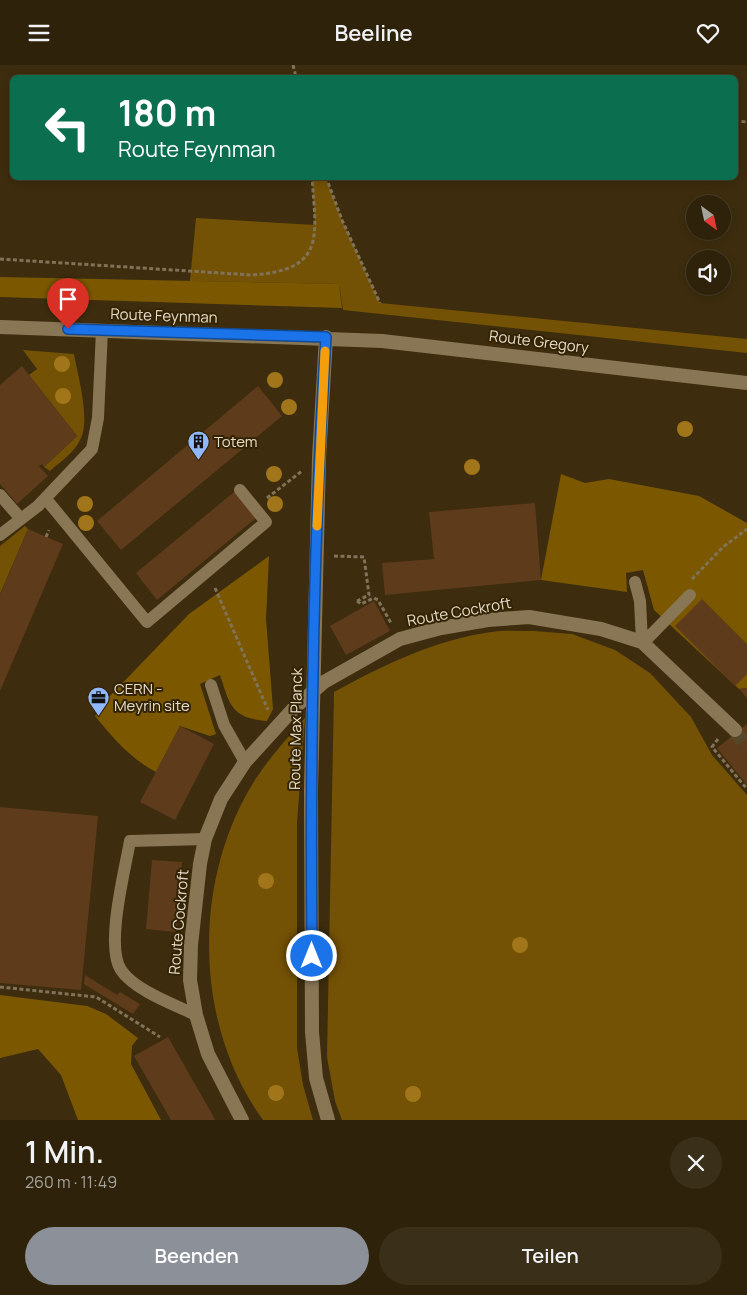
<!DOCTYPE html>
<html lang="de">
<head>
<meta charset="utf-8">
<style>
  :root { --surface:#2e220a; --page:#3a2f18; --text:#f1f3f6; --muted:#a7a49c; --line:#493f2b; --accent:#8c9099 }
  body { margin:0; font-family:Manrope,sans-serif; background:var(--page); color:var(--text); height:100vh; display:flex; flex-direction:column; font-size:19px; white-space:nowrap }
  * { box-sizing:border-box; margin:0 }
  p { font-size:16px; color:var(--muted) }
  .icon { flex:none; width:28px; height:28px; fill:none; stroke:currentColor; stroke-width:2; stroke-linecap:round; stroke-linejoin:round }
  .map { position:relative; height:1055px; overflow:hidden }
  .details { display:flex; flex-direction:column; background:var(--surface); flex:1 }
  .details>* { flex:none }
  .guide { position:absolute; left:10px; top:10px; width:728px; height:105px; border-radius:8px; box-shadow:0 2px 8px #0003,0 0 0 1px var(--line); background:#0b6e4f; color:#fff; overflow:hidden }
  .needle { width:32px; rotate:147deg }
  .tools { position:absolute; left:686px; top:130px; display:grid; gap:10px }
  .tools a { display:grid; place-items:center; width:45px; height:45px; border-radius:50%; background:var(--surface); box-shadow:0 2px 8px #0003,0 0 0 1px var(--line); font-size:25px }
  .pin { position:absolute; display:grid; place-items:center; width:42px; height:42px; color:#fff; margin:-51px -21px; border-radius:50% 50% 50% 0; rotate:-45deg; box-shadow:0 0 5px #0007 }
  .pin .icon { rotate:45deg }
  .me { position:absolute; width:55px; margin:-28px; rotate:0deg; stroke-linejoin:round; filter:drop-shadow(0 0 4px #0008) }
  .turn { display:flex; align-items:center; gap:18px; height:105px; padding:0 25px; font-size:22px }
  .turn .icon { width:65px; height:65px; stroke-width:2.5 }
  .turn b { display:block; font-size:35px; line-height:42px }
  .round { display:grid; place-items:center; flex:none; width:52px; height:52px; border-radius:26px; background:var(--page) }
  .summary { display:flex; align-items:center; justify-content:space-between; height:85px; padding:0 25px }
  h1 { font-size:30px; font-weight:600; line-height:38px }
  .action { display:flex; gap:10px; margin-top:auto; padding:10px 25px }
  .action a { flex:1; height:58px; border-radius:30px; background:var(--accent); color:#fff; font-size:20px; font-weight:600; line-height:58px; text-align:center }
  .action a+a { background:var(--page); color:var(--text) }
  header { display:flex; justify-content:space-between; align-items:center; height:65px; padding:0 25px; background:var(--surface); font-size:22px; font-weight:600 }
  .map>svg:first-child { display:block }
</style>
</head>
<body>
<header><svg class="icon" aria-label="menu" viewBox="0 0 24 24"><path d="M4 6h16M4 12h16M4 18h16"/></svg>Beeline<svg class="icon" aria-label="heart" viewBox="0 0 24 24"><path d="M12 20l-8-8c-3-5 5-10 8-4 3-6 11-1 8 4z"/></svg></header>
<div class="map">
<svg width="747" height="1055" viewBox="0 0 747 1055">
  <rect width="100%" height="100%" fill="#3d2d0e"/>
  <path fill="#745205" d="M 312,113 L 326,113 L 342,155 L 380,238 L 747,274 L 747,288 L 343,245 L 339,219 L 190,216 L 196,153 L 315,160 Z
    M 23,285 L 74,289 C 78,311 91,356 80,375 C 74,388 60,397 50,406 L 44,402 L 77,371 L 29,310 L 37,304 Z
    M 25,461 L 28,464 L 0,529 L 0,481 Z
    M 534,566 L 572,569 L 615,585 L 650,608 L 691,652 L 712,690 L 747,730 L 747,1055 L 342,1055 L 335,1036 L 327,992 L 334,627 C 384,600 434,575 491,567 C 505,565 520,566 534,566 Z
    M 305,653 L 297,758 L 297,983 L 303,1020 L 313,1055 L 263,1055 C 193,959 192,814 255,715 C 269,693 287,673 305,653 Z"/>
  <path fill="#7b5800" d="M 0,212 L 339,219 L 342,243 L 0,232 Z
    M 561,409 L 585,418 L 609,414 L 699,431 L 747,458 L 747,623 L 739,624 L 654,545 L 643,505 L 626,508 L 627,527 L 541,515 Z
    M 269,491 L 266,554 L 273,644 L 267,656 C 231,653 230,640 220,610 L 200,619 L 216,669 L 210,671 L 180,661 L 156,707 C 131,694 113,673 95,651 L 109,632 L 189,549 Z
    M 0,930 L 87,941 L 106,949 L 138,973 L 132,981 L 131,999 L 161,1055 L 78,1055 L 61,1010 L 38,984 L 0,993 Z"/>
  <path fill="#5e3b1b" d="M 22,301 L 77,371 L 44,402 L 42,399 L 39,401 L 48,411 L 17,439 L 0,419 L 0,320 Z
    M 258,321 L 282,351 L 121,485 L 97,456 Z
    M 234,427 L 256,453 L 157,535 L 136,508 Z
    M 535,438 L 541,515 L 385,530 L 382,498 L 434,494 L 429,447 Z
    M 28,464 L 63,479 L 0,626 L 0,530 Z
    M 702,534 L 747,579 L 747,609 L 735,621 L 675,561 Z
    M 374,536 L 390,566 L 346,590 L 330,561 Z
    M 747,623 L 747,633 L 739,624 Z
    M 747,659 L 747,720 L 717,683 Z
    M 180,661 L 214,679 L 175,755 L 140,737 Z
    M 0,742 L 98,751 L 81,925 L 0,918 Z
    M 152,795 L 182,797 L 176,867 L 146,864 Z
    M 85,910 L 117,930 L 120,927 L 140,939 L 133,949 L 84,919 Z
    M 168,972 L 211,1047 L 215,1055 L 171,1055 L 134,991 Z"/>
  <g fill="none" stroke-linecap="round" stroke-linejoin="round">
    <path stroke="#56472a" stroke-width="14" stroke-dasharray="14 7" stroke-linecap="butt" d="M 735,665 L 747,683"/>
    <path stroke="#81735a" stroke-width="3" stroke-dasharray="4 2.5" stroke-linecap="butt" d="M 293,0 L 296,12
      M 735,56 L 747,57
      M 326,112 L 342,155 L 380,238
      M 0,194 L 252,210 C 326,205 316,172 312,112
      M 267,433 L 302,406
      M 46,472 L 49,465
      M 334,491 L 364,492 L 369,530 L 357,536
      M 692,514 L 723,482 L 747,464
      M 215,523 L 268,645
      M 357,536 L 361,539 L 374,533 L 378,535 L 391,558
      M 718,674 L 712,682 L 747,724
      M 0,922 L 96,932 L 160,972"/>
    <path stroke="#887655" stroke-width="12" d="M 0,430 L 21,454
      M 46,434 L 147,557 L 266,457 L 240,425
      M 0,470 L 38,441 L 92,384 L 98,353 L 102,265
      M 635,517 L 640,536 L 642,577
      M 643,578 L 690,530
      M 211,620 L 224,660 L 245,697
      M 196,950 C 175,940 134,925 121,905 C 105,881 125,805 130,776 L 205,774"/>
    <path stroke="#887655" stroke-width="14" d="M 0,262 L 382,276 L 747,318
      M 326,272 L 319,393 L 311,724 L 312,967 L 316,1013 L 328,1055
      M 242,1055 L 208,989 L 196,950 L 190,915 L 191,880 L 200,799 L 205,774 L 221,734 L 245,697 L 295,642 L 324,617 L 400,574 L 441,563 L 488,555 L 529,552 L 601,564 L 642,577 L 735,665"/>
  </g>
  <g fill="#a1761a">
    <circle cx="62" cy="299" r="8"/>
    <circle cx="275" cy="315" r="8"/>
    <circle cx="63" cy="331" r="8"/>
    <circle cx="289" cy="342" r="8"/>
    <circle cx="685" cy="364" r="8"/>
    <circle cx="472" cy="402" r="8"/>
    <circle cx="274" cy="409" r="8"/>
    <circle cx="85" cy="439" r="8"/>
    <circle cx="275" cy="439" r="8"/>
    <circle cx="86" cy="458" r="8"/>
    <circle cx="266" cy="816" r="8"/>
    <circle cx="520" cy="880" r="8"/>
    <circle cx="276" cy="1028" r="8"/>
    <circle cx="413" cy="1029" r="8"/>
  </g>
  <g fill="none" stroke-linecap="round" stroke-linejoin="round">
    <defs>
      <path id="route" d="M 68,264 L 326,272 C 313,478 310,685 312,891"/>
    </defs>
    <use href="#route" stroke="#114b97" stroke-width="12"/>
    <use href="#route" stroke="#1a73e8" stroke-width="9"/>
    <path stroke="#f59e0b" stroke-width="9" d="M 317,461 L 325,286"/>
  </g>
  <defs>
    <symbol id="building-pin" viewBox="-11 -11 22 30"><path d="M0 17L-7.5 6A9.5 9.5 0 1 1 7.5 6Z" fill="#90b8fd" stroke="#332303"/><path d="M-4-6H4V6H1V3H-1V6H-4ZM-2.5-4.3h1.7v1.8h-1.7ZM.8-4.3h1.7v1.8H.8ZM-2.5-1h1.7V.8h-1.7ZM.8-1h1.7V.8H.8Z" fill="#111"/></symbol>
    <symbol id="office-pin" viewBox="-11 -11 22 30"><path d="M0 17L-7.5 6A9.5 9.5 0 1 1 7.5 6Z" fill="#90b8fd" stroke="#332303"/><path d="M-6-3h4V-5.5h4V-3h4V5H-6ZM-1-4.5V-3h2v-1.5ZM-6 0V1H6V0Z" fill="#111"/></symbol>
  </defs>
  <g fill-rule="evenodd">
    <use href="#building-pin" x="186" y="364" width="25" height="34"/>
    <use href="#office-pin" x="86" y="620" width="25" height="34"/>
  </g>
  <g text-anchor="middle" stroke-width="4" stroke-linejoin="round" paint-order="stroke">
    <g font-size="15" fill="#e6dccb" stroke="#332303">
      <text transform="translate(164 251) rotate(2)" y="5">Route Feynman</text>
      <text transform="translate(539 277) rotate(7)" y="5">Route Gregory</text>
      <text transform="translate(459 547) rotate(-10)" y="5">Route Cockroft</text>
      <text transform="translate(296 664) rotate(-89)" y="5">Route Max Planck</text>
      <text transform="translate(179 857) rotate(-85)" y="5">Route Cockroft</text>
    </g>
    <g font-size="15" fill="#e6dccb" stroke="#332303" text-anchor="start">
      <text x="214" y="382">Totem</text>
      <text x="114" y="629">CERN -<tspan x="114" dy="17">Meyrin site</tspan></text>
    </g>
  </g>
</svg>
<div class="tools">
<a><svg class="needle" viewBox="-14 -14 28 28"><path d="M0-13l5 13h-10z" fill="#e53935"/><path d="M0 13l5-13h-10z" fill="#a7a49c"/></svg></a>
<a><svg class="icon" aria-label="sound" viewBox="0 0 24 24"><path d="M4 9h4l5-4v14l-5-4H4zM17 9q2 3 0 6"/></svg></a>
</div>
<div class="pin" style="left:68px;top:264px;background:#d93025"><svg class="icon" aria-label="arrive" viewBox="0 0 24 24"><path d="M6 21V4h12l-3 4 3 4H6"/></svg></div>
<svg class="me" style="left:312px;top:891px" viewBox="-20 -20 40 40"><circle r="17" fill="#1a73e8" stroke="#fff" stroke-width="3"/><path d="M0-11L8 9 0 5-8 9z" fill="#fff"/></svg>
<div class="guide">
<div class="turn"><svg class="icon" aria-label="left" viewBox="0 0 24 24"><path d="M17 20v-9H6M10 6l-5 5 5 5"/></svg><div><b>180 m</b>Route Feynman</div></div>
</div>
</div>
<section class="details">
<div class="summary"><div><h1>1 Min.</h1><p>260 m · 11:49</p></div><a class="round"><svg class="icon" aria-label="close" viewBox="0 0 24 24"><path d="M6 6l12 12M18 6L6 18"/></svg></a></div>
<div class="action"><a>Beenden</a><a>Teilen</a></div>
</section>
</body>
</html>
